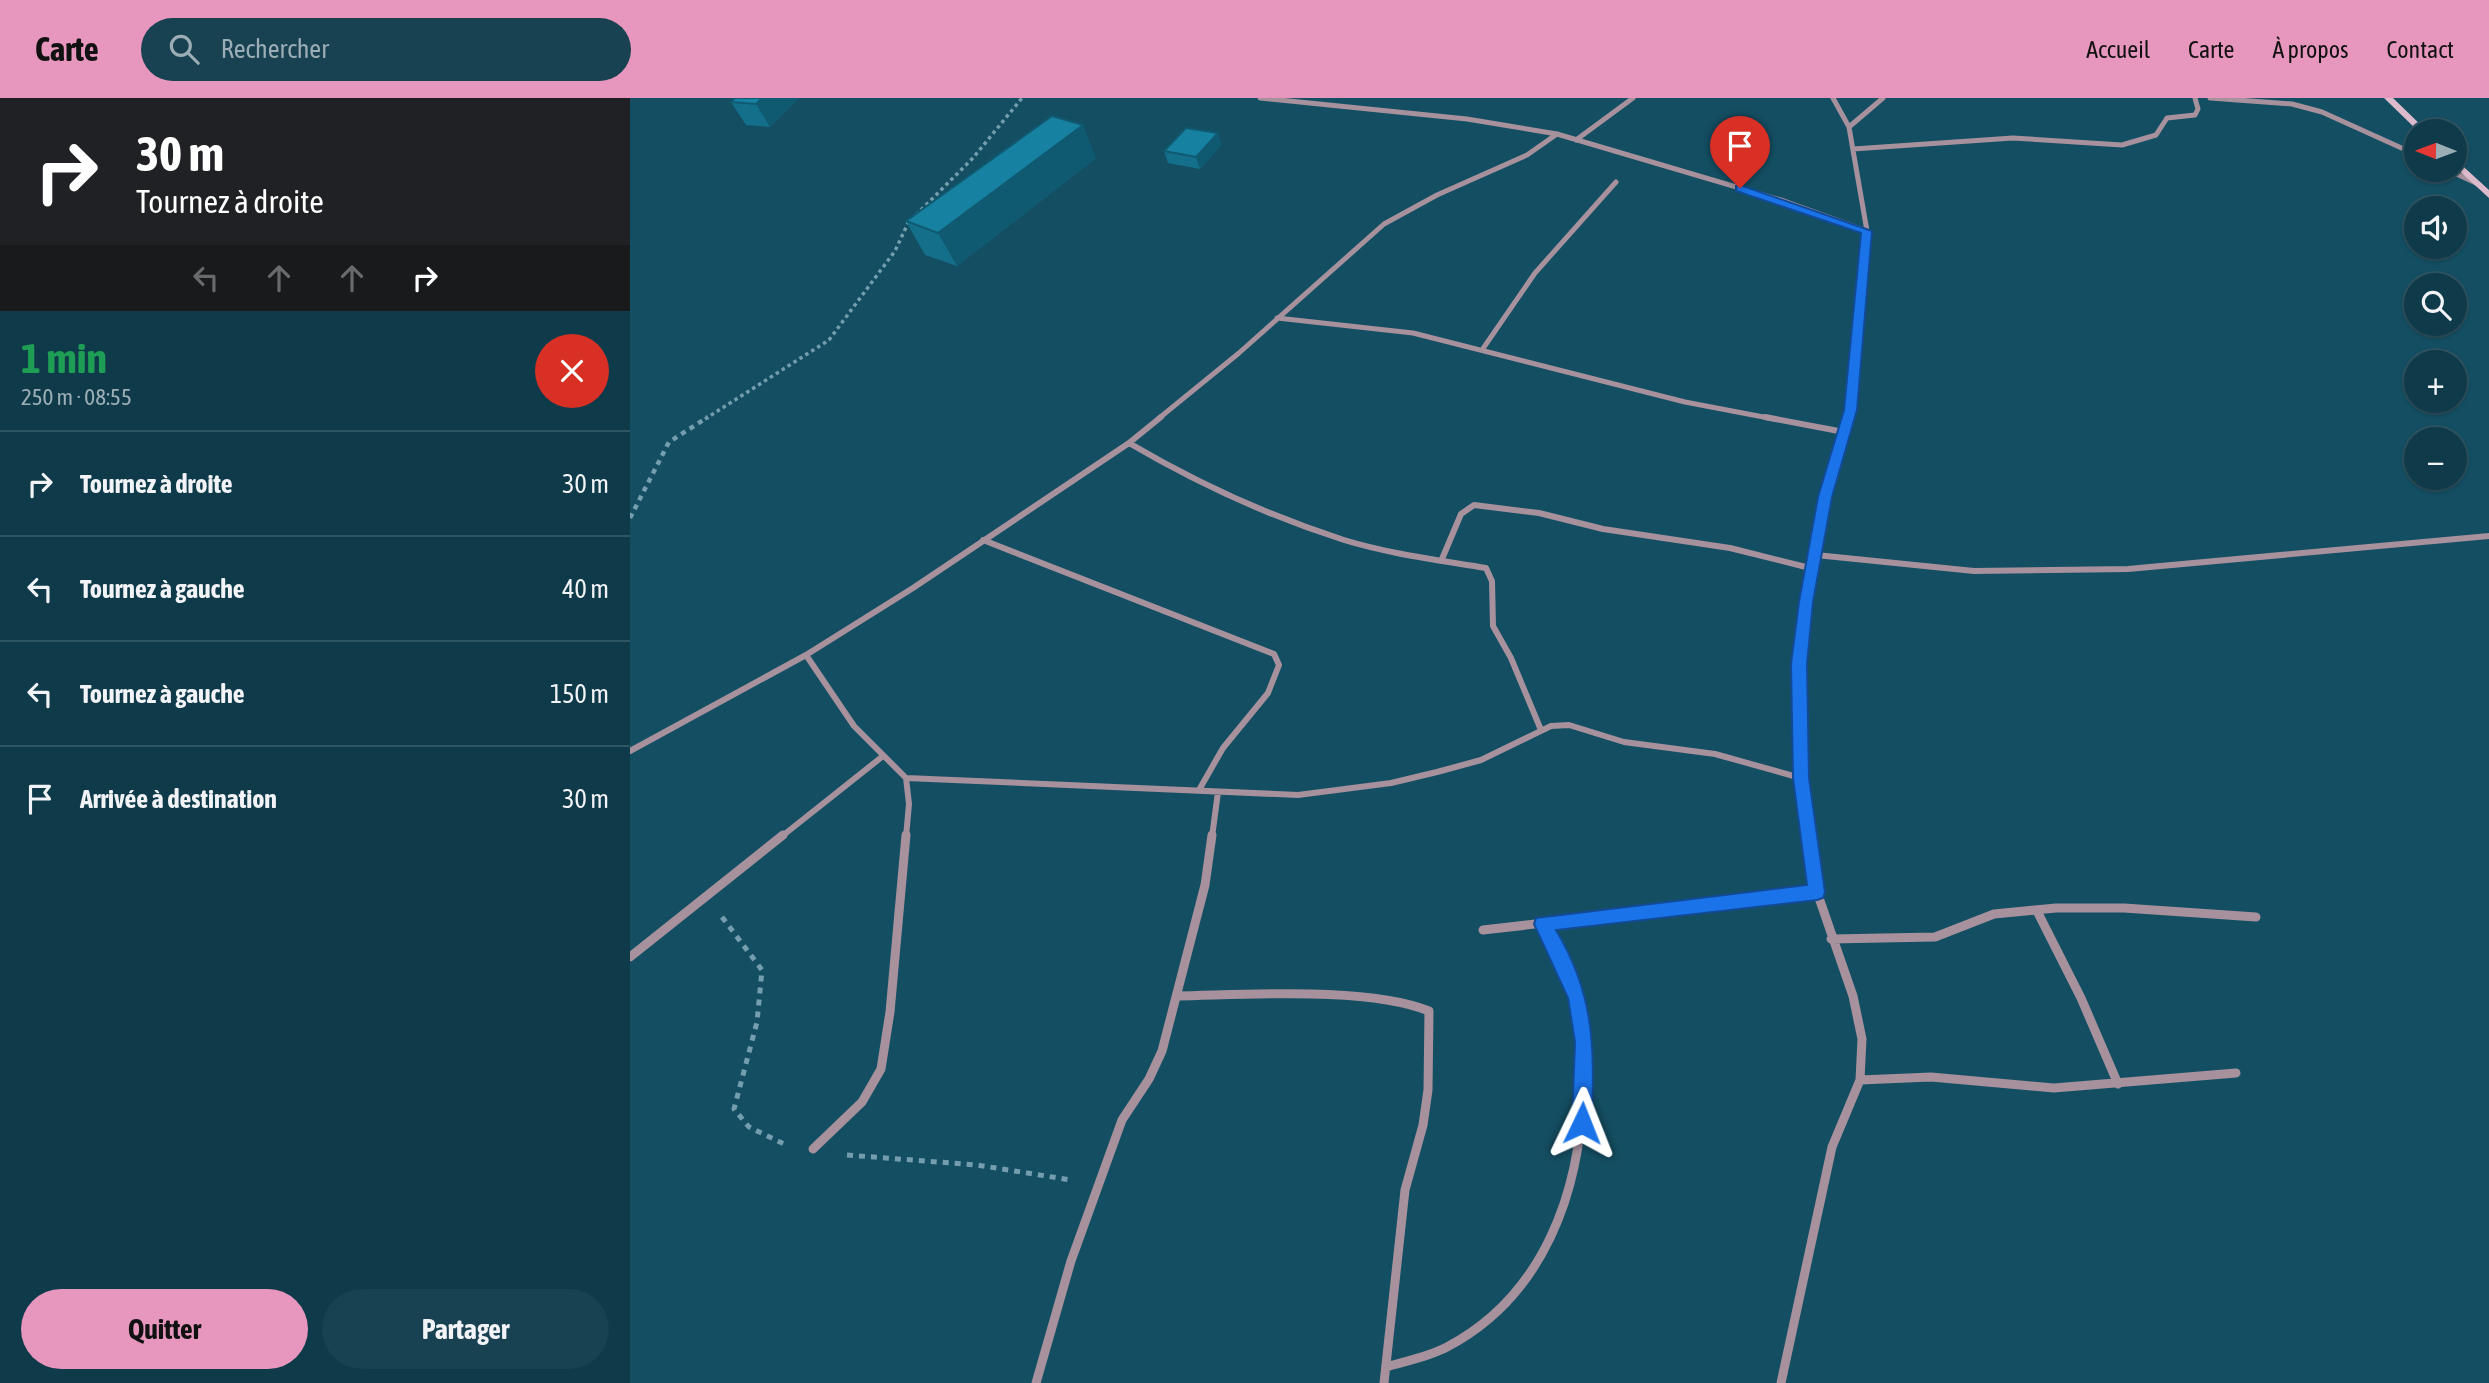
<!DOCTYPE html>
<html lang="fr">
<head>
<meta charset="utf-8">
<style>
  :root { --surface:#0f3a4a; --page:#184151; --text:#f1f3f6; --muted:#9badb5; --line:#2f5462; --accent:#e797bd }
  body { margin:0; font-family:"Asap Condensed",sans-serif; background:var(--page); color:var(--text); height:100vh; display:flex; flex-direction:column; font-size:26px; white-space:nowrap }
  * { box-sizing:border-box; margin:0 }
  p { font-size:23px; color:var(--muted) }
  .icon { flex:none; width:38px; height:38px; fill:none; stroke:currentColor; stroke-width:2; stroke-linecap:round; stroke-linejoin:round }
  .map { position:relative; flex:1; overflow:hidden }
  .sheet { display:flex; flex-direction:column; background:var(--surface); width:630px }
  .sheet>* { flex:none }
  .hud { background:#202124; color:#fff; overflow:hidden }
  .needle { width:46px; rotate:271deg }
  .controls { position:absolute; left:1774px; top:21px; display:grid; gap:14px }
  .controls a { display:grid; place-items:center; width:63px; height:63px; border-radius:50%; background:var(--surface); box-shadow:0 2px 5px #0004,0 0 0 2px var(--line); font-size:35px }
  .pin { position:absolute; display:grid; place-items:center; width:60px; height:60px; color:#fff; margin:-72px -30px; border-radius:50% 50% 50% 0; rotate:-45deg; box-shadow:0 0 7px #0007 }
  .pin .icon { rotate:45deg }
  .me { position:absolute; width:77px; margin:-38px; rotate:2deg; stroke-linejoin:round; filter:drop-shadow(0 0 5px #0008) }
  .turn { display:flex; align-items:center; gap:24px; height:147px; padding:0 21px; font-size:32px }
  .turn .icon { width:91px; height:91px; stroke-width:2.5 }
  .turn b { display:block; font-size:49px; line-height:60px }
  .lanes { display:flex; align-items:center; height:66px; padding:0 21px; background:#0003; justify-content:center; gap:35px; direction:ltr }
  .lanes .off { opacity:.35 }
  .round { display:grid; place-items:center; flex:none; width:74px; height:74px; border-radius:37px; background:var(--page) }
  .overview { display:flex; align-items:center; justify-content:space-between; height:119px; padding:0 21px }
  h1 { font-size:42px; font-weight:700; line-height:52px; color:#1e9e55 }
  .action { display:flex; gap:14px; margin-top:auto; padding:14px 21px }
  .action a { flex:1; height:80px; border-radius:42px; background:var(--accent); color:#111; font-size:28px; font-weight:700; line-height:80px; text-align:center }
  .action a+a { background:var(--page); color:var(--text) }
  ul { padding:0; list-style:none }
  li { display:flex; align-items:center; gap:21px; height:105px; padding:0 21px; border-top:2px solid var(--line) }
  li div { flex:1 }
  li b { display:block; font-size:26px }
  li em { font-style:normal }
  header { display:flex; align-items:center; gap:42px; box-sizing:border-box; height:98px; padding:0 35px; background:var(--accent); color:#111 }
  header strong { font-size:33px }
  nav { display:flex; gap:38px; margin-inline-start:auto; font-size:24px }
  .search { width:490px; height:63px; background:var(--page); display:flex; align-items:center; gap:18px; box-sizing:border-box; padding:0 24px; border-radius:38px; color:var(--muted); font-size:26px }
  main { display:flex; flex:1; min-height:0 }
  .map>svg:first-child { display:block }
</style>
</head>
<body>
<header>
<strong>Carte</strong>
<div class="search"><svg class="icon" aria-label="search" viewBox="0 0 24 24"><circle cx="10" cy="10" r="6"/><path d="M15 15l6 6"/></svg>Rechercher</div>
<nav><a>Accueil</a><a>Carte</a><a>À propos</a><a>Contact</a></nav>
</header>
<main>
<section class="sheet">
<div class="hud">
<div class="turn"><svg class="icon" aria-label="right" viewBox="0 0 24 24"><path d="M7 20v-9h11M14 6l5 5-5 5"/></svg><div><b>30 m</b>Tournez à droite</div></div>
<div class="lanes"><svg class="icon off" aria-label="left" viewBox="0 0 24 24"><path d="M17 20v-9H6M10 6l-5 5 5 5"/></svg><svg class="icon off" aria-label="ahead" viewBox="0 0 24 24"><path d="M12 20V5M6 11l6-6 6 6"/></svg><svg class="icon off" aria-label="ahead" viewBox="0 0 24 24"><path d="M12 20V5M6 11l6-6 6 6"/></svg><svg class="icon" aria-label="right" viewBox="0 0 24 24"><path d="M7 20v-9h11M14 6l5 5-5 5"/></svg></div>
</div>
<div class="overview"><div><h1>1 min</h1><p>250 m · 08:55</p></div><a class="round" style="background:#d93025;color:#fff"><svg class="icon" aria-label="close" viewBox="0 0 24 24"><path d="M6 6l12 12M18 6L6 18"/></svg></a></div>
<ul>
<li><svg class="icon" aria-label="right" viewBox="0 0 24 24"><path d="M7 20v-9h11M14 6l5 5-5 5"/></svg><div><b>Tournez à droite</b></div><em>30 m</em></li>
<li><svg class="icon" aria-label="left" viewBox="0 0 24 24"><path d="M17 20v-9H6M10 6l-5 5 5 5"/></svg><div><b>Tournez à gauche</b></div><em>40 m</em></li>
<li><svg class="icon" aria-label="left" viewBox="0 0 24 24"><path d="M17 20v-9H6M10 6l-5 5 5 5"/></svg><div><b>Tournez à gauche</b></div><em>150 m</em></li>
<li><svg class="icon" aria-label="arrive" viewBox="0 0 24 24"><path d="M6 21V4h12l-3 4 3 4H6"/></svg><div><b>Arrivée à destination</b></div><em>30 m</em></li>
</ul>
<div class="action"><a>Quitter</a><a>Partager</a></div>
</section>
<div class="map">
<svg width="1859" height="1285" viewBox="0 0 1859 1285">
  <rect width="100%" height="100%" fill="#144e62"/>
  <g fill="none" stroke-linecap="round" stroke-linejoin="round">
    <path stroke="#749ead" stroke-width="3.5" stroke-dasharray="3.5 3.5" stroke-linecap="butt" d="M 286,117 L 343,60 L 392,0
      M 75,321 L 199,242 L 265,153 L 279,123"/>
    <path stroke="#749ead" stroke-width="4.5" stroke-dasharray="5 5" stroke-linecap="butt" d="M 0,420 L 39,344 L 78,319"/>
    <path stroke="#749ead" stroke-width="5" stroke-dasharray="6 6" stroke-linecap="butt" d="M 92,819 L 132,872 L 127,924 L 104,1011 L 119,1029 L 156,1047
      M 217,1057 L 347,1067 L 441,1082"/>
    <path stroke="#a6919c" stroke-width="5" d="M 630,0 L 837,21 L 927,36 L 1154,103 L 1237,133
      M 1203,0 L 1219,29 L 1237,133 L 1218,321
      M 1580,0 L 1662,6 L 1692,14 L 1787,57
      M 1219,29 L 1253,0
      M 946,42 L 1003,0
      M 1223,51 L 1383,40 L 1492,47 L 1526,37 L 1537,20 L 1565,17 L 1568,11 L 1565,0
      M 1818,72 L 1846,85
      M 647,220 L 783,235 L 1055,304 L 1144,321
      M 852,252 L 905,175 L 986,84
      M 528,321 L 609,255 L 754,126 L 807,97 L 897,57 L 927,36"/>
    <path stroke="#a6919c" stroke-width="6" d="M 1135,319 L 1214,334
      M 499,345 C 567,385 639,418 714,442 C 760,456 808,462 856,470 L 862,483 L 863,528 L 881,560 L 911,632
      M 353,442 L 644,556 L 649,567 L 638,595 L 593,650 L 569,692
      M 1186,457 L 1344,473 L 1498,471 L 1859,438
      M 812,461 L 831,416 L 844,407 L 909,415 L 973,431 L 1100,450 L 1184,471
      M 176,557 L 224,628 L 276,680 L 279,706 L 276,739
      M 0,653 L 176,557 L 283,490 L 499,345 L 531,319
      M 276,680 L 668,697 L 761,685 L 807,674 L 851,662 L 921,628 L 939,627 L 994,644 L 1085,656 L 1171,680
      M 151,739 L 253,658
      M 582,739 L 588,694
      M 1180,739 C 1176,704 1170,668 1168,633 C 1163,527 1189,420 1219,319"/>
    <path stroke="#a6919c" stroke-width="9" d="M 1407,813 L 1451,900 L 1488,986
      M 853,832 L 1187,794
      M 1201,841 L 1305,839 L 1364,816 L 1426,810 L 1494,810 L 1626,819
      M 0,859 L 153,737
      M 547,898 C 615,897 738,888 799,913 L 798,992 L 793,1027 L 775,1092 L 754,1285
      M 1230,982 L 1301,979 L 1424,990 L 1606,975
      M 183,1051 L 232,1004 L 251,971 L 260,914 L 276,737
      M 756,1269 C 776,1263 798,1259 817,1249 C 914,1198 951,1093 953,989 C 954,957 955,924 945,893 C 938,869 925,848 913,826
      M 406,1285 L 441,1163 L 492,1022 L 519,981 L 532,953 L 575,787 L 582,737
      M 1151,1285 L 1202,1049 L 1230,982 L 1232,941 L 1223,898 L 1187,794 L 1180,737"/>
    <path fill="#dbbacb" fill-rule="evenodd" d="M 1754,0 L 1763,0 L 1797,33 L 1788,33 Z
      M 1825,61 L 1859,92 L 1859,100 L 1825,69 Z"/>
  </g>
  <path fill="#146f8b" d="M 169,0 L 140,29 L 116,27 L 101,4 Z
    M 588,35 L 591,47 L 570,71 L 538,65 L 534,53 Z
    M 466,60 L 327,168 L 295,157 L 276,123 Z"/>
  <path fill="#105a71" d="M 132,0 L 169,0 L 140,29 L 126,6 Z
    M 453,27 L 466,60 L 327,168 L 308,135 Z
    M 588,35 L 591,47 L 570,71 L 566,59 Z"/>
  <path fill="#1781a2" stroke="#105a71" stroke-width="2" d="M 105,0 L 132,0 L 126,6 L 101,4 Z
    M 422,18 L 453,27 L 308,135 L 276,123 Z
    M 556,30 L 588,35 L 566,59 L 534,53 Z"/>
  <path fill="#1a73e8" stroke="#114b97" stroke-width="2" d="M 1110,87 L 1242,133 L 1227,312 L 1202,399 L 1183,504 L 1177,566 L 1179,680 L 1195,794 L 1193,800 L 1187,802 L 926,832 C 966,899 964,951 962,1025 L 959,1032 L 952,1035 L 945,1032 L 942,1025 L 945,944 L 938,900 L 904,826 L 906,820 L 1177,787 L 1163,680 L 1161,566 L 1169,504 L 1188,399 L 1214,312 L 1231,135 L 1106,93 L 1106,88 Z"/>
</svg>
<div class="controls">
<a><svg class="needle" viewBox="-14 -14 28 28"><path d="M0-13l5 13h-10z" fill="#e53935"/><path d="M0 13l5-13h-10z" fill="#9badb5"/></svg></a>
<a><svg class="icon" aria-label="sound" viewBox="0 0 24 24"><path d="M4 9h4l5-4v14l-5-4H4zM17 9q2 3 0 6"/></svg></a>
<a><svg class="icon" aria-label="search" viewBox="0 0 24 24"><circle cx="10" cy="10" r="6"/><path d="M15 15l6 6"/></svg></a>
<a>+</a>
<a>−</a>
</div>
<div class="pin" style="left:1110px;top:90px;background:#d93025"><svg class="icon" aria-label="arrive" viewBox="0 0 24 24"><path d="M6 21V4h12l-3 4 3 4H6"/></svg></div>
<svg class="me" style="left:952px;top:1025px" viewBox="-20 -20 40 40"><path d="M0-17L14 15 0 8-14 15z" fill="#1a73e8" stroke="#fff" stroke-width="4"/></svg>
</div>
</main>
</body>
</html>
